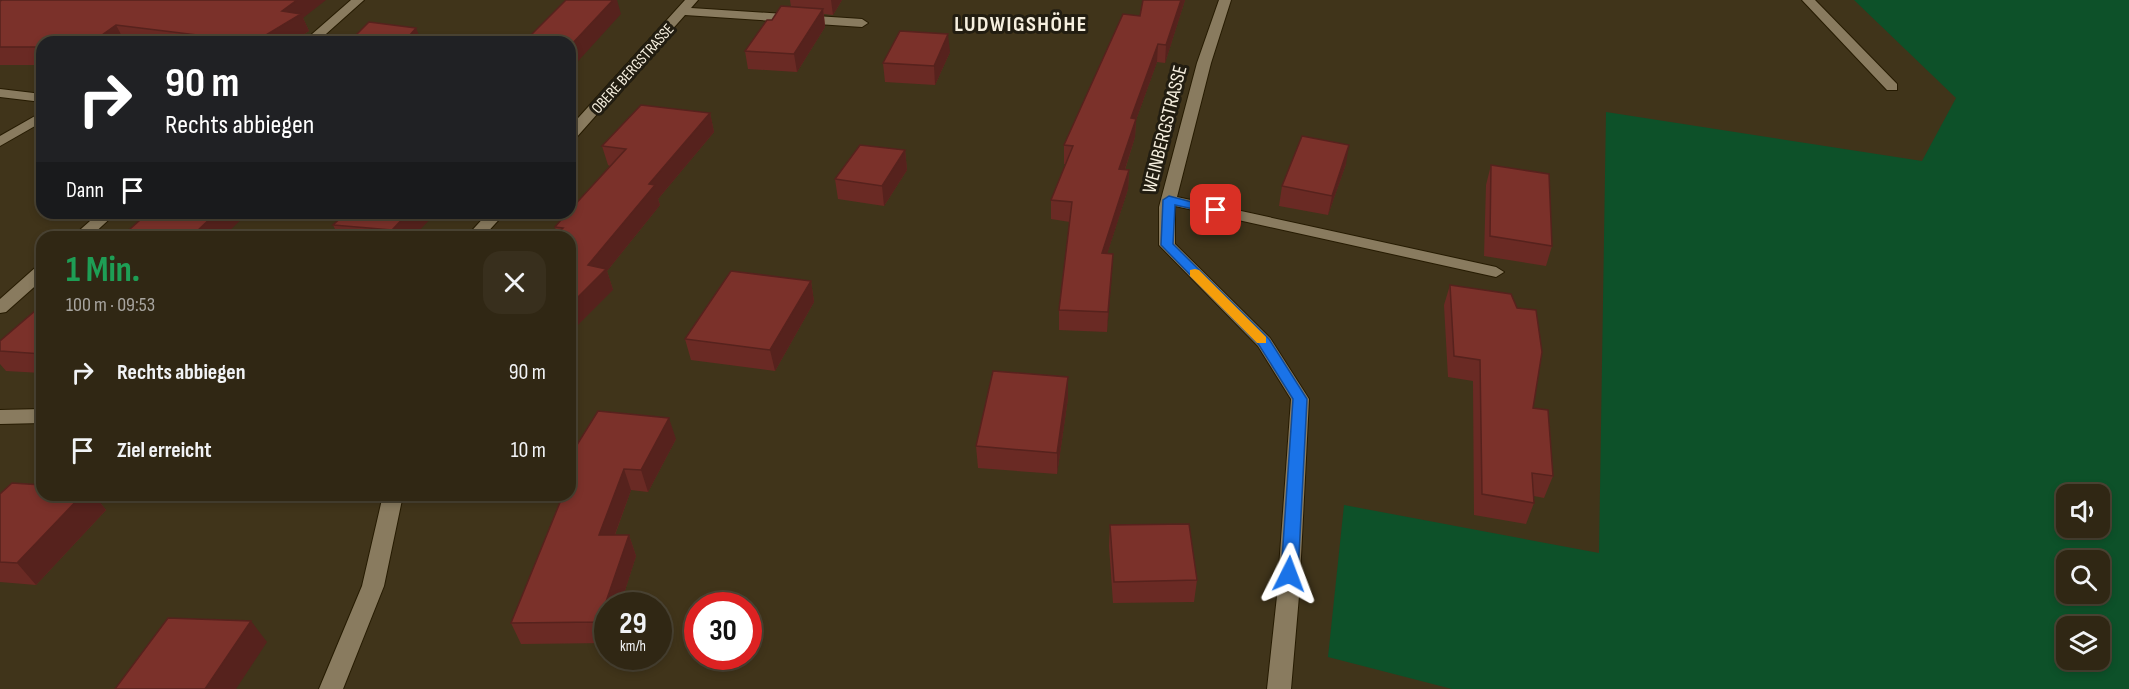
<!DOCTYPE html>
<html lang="de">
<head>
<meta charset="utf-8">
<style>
  :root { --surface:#302714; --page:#382f1d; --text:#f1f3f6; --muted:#a8a5a0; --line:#4b4434 }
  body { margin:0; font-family:"Sofia Sans Condensed",sans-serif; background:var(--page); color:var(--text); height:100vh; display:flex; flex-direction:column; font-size:22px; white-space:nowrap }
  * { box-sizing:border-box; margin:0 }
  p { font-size:20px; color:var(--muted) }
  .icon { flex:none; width:33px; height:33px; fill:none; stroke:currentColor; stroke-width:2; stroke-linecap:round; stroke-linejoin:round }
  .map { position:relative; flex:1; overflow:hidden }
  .sheet { position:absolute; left:36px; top:231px; width:540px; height:270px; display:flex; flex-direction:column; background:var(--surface); border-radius:18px; box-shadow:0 3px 9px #0003,0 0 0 2px var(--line) }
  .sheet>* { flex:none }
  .banner { position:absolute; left:36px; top:36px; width:540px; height:183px; border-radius:18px; box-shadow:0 3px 9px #0003,0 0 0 2px var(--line); background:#202124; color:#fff; overflow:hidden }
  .buttons { position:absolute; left:2056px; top:484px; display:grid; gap:12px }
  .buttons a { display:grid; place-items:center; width:54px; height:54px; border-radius:12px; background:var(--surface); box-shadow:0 3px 9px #0003,0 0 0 2px var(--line); font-size:30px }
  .speed { position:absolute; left:594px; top:592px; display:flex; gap:12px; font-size:30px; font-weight:700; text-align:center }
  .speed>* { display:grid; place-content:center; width:78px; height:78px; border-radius:50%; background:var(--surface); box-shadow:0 3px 9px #0003,0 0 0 2px var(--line); line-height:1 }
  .speed small { font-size:15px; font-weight:400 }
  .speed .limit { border:9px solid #d22; background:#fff; color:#111 }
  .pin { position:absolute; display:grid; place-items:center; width:51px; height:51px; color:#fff; margin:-26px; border-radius:12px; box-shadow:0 3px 9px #0006 }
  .me { position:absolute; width:66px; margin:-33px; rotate:3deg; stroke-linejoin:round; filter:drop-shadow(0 0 4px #0008) }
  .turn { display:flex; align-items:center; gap:21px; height:126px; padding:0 30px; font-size:27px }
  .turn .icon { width:78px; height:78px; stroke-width:2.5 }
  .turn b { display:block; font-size:42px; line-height:51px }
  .then { display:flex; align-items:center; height:57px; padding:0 30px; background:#0003; gap:12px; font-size:22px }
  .round { display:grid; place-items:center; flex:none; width:63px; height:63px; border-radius:18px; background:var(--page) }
  .summary { display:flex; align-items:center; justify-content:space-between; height:102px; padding:0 30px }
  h1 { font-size:36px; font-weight:700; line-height:45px; color:#1e9e55 }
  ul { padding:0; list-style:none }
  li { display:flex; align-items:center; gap:18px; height:78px; padding:0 30px }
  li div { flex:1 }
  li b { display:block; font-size:22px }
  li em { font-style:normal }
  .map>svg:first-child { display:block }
</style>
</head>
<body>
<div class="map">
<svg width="2129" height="689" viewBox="0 0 2129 689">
  <rect width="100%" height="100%" fill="#40341a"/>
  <path fill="#0d5129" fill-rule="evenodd" d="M 1854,0 L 2129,0 L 2129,689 L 1452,689 L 1328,657 L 1344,505 L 1599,553 L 1606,112 L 1922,161 L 1956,98 ZM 2067,495 L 2100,495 L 2100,528 L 2067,528 ZM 2067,561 L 2100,561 L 2100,594 L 2067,594 ZM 2067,627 L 2100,627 L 2100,660 L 2067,660 Z"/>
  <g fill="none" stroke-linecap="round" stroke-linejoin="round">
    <defs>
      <path id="minor" d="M 351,0 L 364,0 L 317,42 L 303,42 Z
        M 685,0 L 698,0 L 691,8 L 862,19 L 868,23 L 862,27 L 685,15 L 575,139 L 570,140 L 570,127 Z
        M 1219,0 L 1231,0 L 1211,63 L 1177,197 L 1496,267 L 1504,272 L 1496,277 L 1175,206 L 1175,244 L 1270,338 L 1309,399 L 1299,596 L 1291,689 L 1267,689 L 1277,596 L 1291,399 L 1258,346 L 1159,245 L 1159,207 L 1197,63 Z
        M 1802,0 L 1815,0 L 1897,84 L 1897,90 L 1887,90 Z
        M 0,89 L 42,94 L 42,102 L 0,97 Z
        M 42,112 L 42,122 L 0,146 L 0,136 Z
        M 99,213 L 116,213 L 90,237 L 72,237 Z
        M 488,213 L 505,213 L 483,237 L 466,237 Z
        M 42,266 L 42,280 L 6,312 L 0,313 L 0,299 L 36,267 Z
        M 42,409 L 42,423 L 0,424 L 0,410 Z
        M 383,495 L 403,495 L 384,586 L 343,689 L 319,689 L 362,586 Z"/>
    </defs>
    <use href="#minor" stroke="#261b02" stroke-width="2"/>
    <use href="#minor" fill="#897b5f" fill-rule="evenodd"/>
  </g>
  <path fill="#6a2a24" d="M 790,0 L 842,0 L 833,15 L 824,14 L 825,27 L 797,72 L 748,69 L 745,51 L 772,20 L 791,7 Z
    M 1143,0 L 1185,0 L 1165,63 L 1157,62 L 1136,120 L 1135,137 L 1125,170 L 1129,170 L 1128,189 L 1107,254 L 1113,254 L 1107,332 L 1059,330 L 1059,310 L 1070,222 L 1051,219 L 1051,200 L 1066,164 L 1064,164 L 1064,145 L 1140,16 Z
    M 0,1 L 303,18 L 309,31 L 291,42 L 42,42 L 42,65 L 0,65 Z
    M 950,52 L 935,85 L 885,82 L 883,63 Z
    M 710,113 L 714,132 L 658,199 L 660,205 L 607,271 L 613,290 L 557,233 L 555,227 L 610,166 L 608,165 L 602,146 Z
    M 905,150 L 907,170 L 884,206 L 838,199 L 835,179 Z
    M 1346,164 L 1328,215 L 1279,206 L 1282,186 Z
    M 1491,165 L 1552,246 L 1546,266 L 1484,256 L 1486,185 Z
    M 346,213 L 413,237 L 339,237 L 333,225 Z
    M 811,281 L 814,302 L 775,371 L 691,360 L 685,339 Z
    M 1450,285 L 1533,408 L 1553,476 L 1544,498 L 1534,496 L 1534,503 L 1526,524 L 1474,515 L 1473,381 L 1448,377 L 1444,305 Z
    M 42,305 L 42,373 L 6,371 L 0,364 L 0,341 Z
    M 1068,377 L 1068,398 L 1057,474 L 978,468 L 976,446 Z
    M 676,439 L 648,492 L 631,490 L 615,535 L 629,535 L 636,556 L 620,606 L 608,606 L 608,643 L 521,644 L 511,623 L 571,475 L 570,472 L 570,456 Z
    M 0,494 L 94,495 L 106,510 L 36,585 L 0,582 Z
    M 1110,525 L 1197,580 L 1194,602 L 1113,603 L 1109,546 Z"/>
  <path fill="#56221d" d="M 297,0 L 326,0 L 303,18 L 309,31 L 291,42 L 254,42 L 282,11 Z
    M 613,0 L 617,0 L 621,14 L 570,70 L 570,46 Z
    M 831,0 L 842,0 L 833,15 Z
    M 1181,0 L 1185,0 L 1165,63 L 1166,45 Z
    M 823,9 L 825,27 L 797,72 L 794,54 Z
    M 116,25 L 125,42 L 92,42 Z
    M 416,28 L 422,42 L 404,42 Z
    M 948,34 L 950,52 L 935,85 L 934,66 Z
    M 1158,44 L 1157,62 L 1136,120 L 1135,137 L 1119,188 L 1119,169 L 1131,118 Z
    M 710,113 L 714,132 L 658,199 L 660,205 L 607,271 L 613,290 L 570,333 L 570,305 L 588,265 L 649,184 Z
    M 1349,145 L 1346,164 L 1328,215 L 1332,196 Z
    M 905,150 L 907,170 L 884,206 L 882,186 Z
    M 1129,170 L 1128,189 L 1101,273 L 1102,253 Z
    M 216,213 L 248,213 L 226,234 L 228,237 L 200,237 L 197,231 Z
    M 408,213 L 436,213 L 413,237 L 395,237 L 392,230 Z
    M 1113,254 L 1112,274 L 1107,332 L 1108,312 Z
    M 811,281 L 814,302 L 775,371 L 770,350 Z
    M 1068,377 L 1068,398 L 1057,474 L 1057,453 Z
    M 669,418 L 676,439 L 648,492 L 641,470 Z
    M 624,469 L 631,490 L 607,556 L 599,535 Z
    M 82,495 L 94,495 L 106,510 L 36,585 L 17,563 Z
    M 629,535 L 636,556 L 620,606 L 608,606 L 608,642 L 599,622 Z
    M 251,621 L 267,642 L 236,689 L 205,689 Z"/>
  <path fill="#7b312a" stroke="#56221d" stroke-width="1.5" d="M 2,0 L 297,0 L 282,11 L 301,14 L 254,42 L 116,25 L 92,42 L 42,42 L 42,47 L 0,47 L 0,1 Z
    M 566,0 L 613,0 L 570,46 L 570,42 L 524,42 Z
    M 1143,0 L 1181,0 L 1166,45 L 1158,44 L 1131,118 L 1136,119 L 1119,169 L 1129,170 L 1102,253 L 1113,254 L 1108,312 L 1059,310 L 1072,202 L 1051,200 L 1073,146 L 1064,145 L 1123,14 L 1140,16 Z
    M 781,6 L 823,9 L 794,54 L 745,51 L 767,20 L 772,20 Z
    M 369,22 L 416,28 L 404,42 L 349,42 Z
    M 900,31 L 948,34 L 934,66 L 883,63 Z
    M 641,105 L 710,113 L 649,184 L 655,185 L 588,265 L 606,269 L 570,305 L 570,237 L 553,237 L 563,228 L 555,227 L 567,213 L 570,213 L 570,210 L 626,149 L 602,146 Z
    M 1302,136 L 1349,145 L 1332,196 L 1282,186 Z
    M 860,145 L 905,150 L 882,186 L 835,179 Z
    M 1491,165 L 1549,174 L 1552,246 L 1490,236 Z
    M 148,213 L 216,213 L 197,231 L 226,233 L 221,237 L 121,237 Z
    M 346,213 L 408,213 L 392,230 L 333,225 Z
    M 731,271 L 811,281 L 770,350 L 685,339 Z
    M 1450,285 L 1511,294 L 1517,308 L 1536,310 L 1542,352 L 1533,408 L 1548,410 L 1553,476 L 1532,473 L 1534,503 L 1482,494 L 1480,360 L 1454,356 Z
    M 42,305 L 42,354 L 0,351 L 0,341 Z
    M 993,371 L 1068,377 L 1057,453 L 976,446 Z
    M 598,411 L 669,418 L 641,470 L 624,469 L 599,535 L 629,535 L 599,622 L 511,623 L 563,495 L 570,495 L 570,477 L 576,464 L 570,463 L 570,456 Z
    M 12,483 L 42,485 L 42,495 L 82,495 L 17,563 L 0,562 L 0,494 Z
    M 1189,524 L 1197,580 L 1114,582 L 1110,525 Z
    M 168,618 L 251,621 L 205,689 L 115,689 Z"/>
  <path fill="#1a73e8" stroke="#114b97" stroke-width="1.5" d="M 1169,196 L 1222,210 L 1216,214 L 1175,205 L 1173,244 L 1269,339 L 1307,399 L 1298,574 L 1295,578 L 1283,578 L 1281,574 L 1293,399 L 1259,345 L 1161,245 L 1163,200 Z"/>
  <path fill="#f59e0b" d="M 1195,269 L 1199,270 L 1266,337 L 1266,343 L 1257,343 L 1190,276 L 1190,270 Z"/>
  <g text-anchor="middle" stroke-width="6" stroke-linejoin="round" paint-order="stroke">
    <g font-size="16" fill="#f6efdf" stroke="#221d11">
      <text transform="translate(632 68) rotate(-48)" y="6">OBERE BERGSTRASSE</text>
    </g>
    <g font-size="20" fill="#f6efdf" stroke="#221d11">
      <text transform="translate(1164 129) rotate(-76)" y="7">WEINBERGSTRASSE</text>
    </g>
    <g font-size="22" font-weight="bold" letter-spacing="1.5" fill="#f6efdf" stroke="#221d11">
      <text x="1021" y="31">LUDWIGSHÖHE</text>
    </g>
  </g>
</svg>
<div class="buttons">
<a><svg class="icon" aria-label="sound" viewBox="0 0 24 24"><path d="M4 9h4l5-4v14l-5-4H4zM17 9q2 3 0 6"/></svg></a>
<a><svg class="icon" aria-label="search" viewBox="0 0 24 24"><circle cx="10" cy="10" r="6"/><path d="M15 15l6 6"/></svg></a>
<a><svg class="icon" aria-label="layers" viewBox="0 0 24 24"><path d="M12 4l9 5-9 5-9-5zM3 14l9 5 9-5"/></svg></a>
</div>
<div class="speed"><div>29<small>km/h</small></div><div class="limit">30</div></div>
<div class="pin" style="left:1216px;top:210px;background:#d93025"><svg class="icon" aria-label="arrive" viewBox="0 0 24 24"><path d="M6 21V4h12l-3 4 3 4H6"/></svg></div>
<svg class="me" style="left:1289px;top:574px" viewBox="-20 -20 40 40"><path d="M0-17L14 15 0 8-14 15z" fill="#1a73e8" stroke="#fff" stroke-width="4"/></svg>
<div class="banner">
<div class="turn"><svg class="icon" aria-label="right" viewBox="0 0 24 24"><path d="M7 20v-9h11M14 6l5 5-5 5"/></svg><div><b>90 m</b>Rechts abbiegen</div></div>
<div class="then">Dann<svg class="icon" aria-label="arrive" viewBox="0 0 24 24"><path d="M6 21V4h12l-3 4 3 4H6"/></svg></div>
</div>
<section class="sheet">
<div class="summary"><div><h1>1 Min.</h1><p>100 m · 09:53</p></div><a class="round"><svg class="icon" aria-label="close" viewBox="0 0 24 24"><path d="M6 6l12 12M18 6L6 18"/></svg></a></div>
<ul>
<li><svg class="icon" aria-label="right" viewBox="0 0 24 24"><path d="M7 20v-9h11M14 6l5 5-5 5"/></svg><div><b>Rechts abbiegen</b></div><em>90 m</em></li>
<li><svg class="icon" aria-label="arrive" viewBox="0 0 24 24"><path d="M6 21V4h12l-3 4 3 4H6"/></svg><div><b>Ziel erreicht</b></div><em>10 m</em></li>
</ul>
</section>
</div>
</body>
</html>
